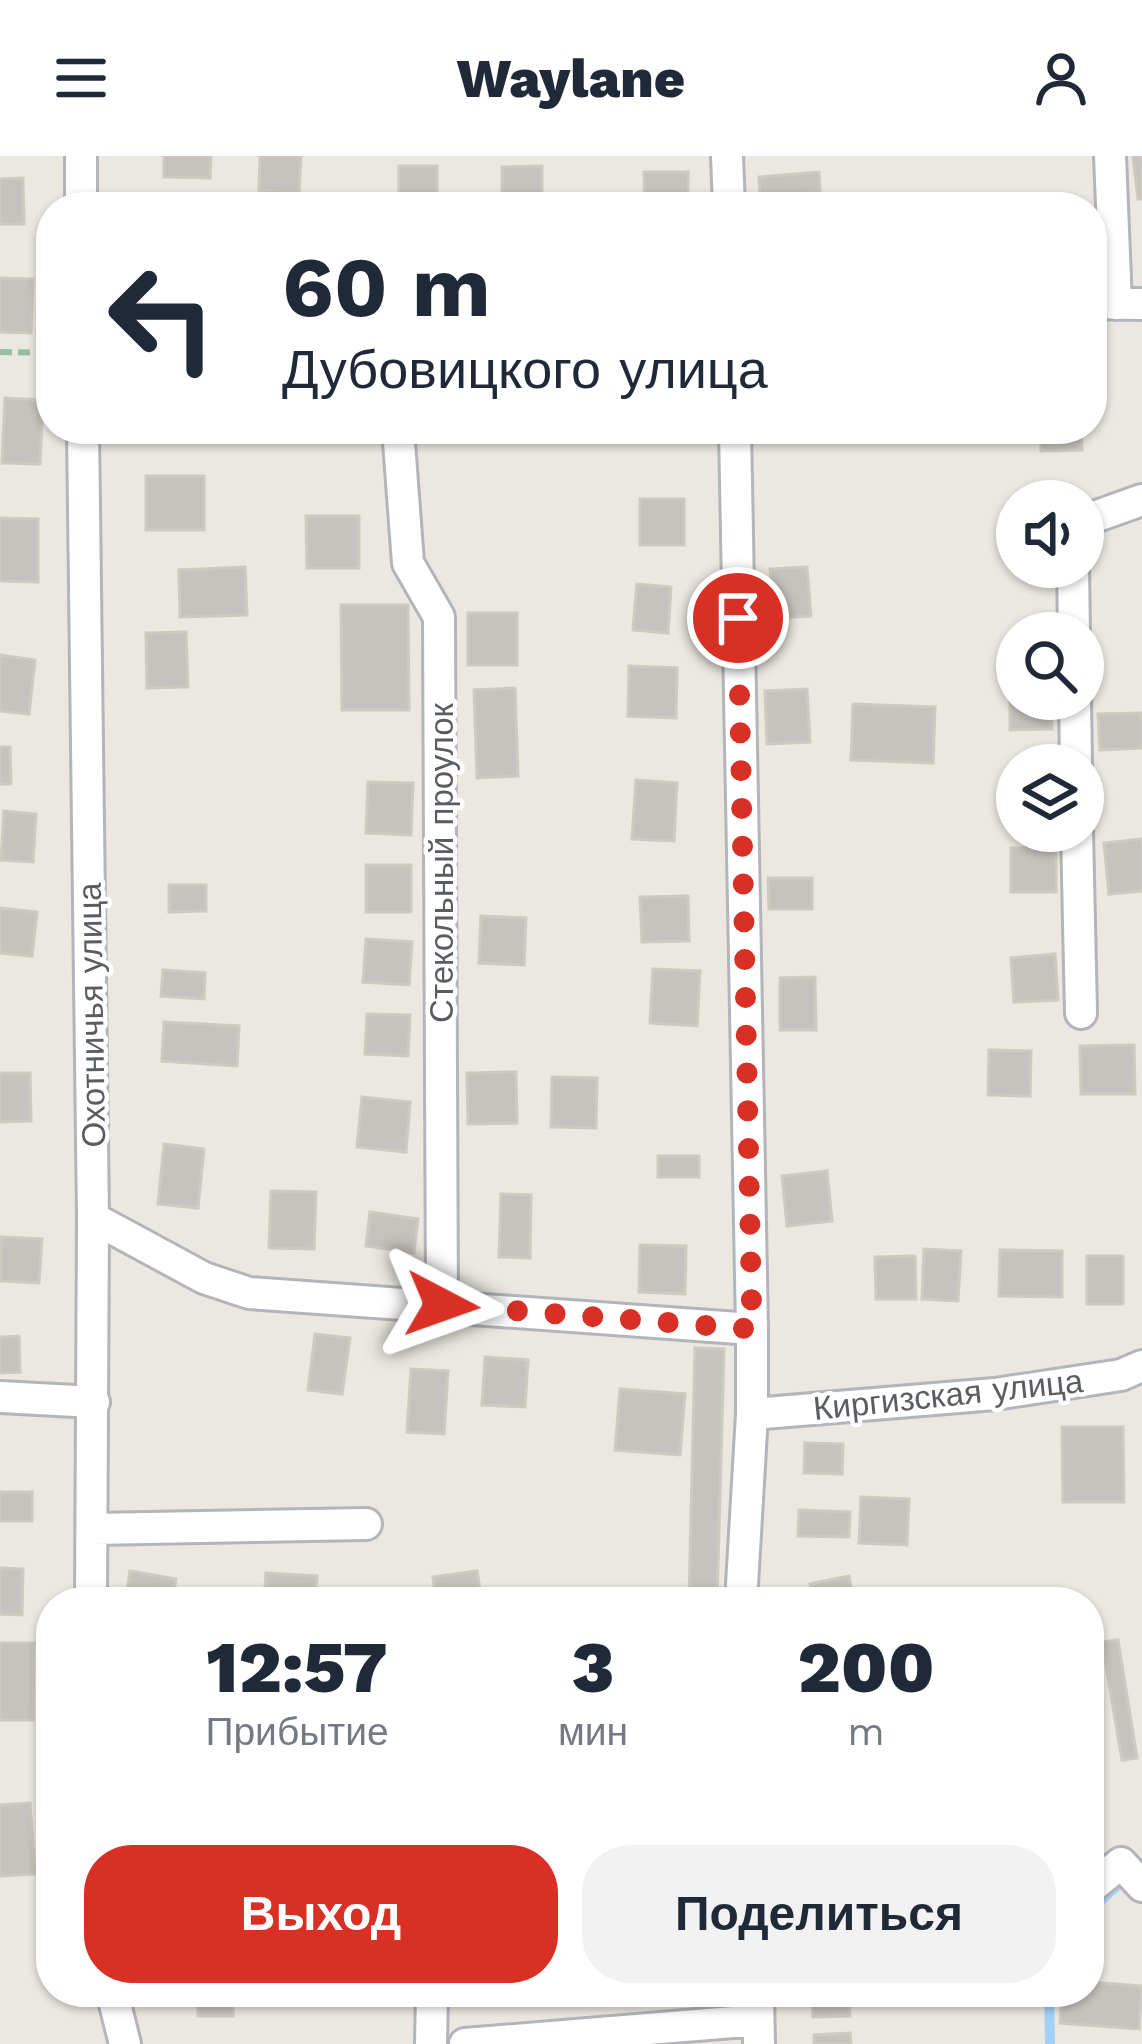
<!DOCTYPE html>
<html lang="ru">
<head>
<meta charset="utf-8">
<style>
  :root { --surface:#fff; --page:#f2f2f3; --text:#1f2937; --muted:#747a83; --accent:#d93025 }
  body { margin:0; font-family:"Work Sans",sans-serif; background:var(--page); color:var(--text); height:100vh; display:flex; flex-direction:column; font-size:45px; white-space:nowrap }
  * { box-sizing:border-box; margin:0 }
  p { font-size:39px; color:var(--muted) }
  .icon { flex:none; width:66px; height:66px; fill:none; stroke:currentColor; stroke-width:2; stroke-linecap:round; stroke-linejoin:round }
  .map { position:relative; flex:1; overflow:hidden }
  .sheet { position:absolute; left:36px; top:1431px; width:1068px; height:420px; display:flex; flex-direction:column; background:var(--surface); border-radius:48px; box-shadow:0 3px 9px #0004 }
  .sheet>* { flex:none }
  .top-card { position:absolute; left:36px; top:36px; width:1071px; height:252px; border-radius:48px; box-shadow:0 3px 9px #0004; background:#fff; color:var(--text); overflow:hidden }
  .controls { position:absolute; left:996px; top:324px; display:grid; gap:24px }
  .controls a { display:grid; place-items:center; width:108px; height:108px; border-radius:50%; background:var(--surface); box-shadow:0 3px 9px #0004; font-size:60px }
  .pin { position:absolute; display:grid; place-items:center; width:102px; height:102px; color:#fff; margin:-51px; border:6px solid #fff; border-radius:50%; box-shadow:0 3px 12px #0007 }
  .me { position:absolute; width:132px; margin:-66px; rotate:94deg; stroke-linejoin:round; filter:drop-shadow(0 0 9px #0008) }
  .turn { display:flex; align-items:center; gap:42px; height:252px; padding:0 48px; font-size:54px }
  .turn .icon { width:156px; height:156px; stroke-width:2.5 }
  .turn b { display:block; font-size:84px; line-height:102px }
  .eta { display:flex; justify-content:space-evenly; align-items:center; height:204px; text-align:center }
  .eta b { font-size:72px; font-weight:800; line-height:84px }
  .button { display:flex; gap:24px; margin-top:auto; padding:24px 48px }
  .button a { flex:1; height:138px; border-radius:48px; background:var(--accent); color:#fff; font-size:48px; font-weight:800; line-height:138px; text-align:center }
  .button a+a { background:var(--page); color:var(--text) }
  header { display:flex; justify-content:space-between; align-items:center; height:156px; padding:0 48px; background:var(--surface); font-size:54px; font-weight:800 }
  .map>svg:first-child { display:block }
</style>
</head>
<body>
<header><svg class="icon" aria-label="menu" viewBox="0 0 24 24"><path d="M4 6h16M4 12h16M4 18h16"/></svg>Waylane<svg class="icon" aria-label="person" viewBox="0 0 24 24"><circle cx="12" cy="8" r="4"/><path d="M4 21q1-7 8-7t8 7"/></svg></header>
<div class="map">
<svg width="1142" height="1888" viewBox="0 0 1142 1888">
  <rect width="100%" height="100%" fill="#eae8e0"/>
  <g fill="none" stroke-linecap="round" stroke-linejoin="round">
    <path stroke="#a4d0f6" stroke-width="10" d="M 1089,1755 L 1142,1707
      M 1049,1836 L 1050,1888"/>
  </g>
  <path fill="#c6c3be" stroke="#cecabf" stroke-width="3" d="M 164,0 L 211,0 L 210,22 L 164,21 Z
    M 260,0 L 301,0 L 299,36 L 259,34 Z
    M 1133,0 L 1142,0 L 1142,43 L 1138,43 Z
    M 399,10 L 437,10 L 437,51 L 399,51 Z
    M 542,10 L 542,51 L 502,51 L 502,11 Z
    M 644,16 L 688,16 L 688,51 L 645,51 Z
    M 819,16 L 820,36 L 760,41 L 759,21 Z
    M 23,22 L 24,68 L 0,68 L 0,23 Z
    M 0,122 L 33,123 L 31,177 L 0,176 Z
    M 5,242 L 43,244 L 40,308 L 2,307 Z
    M 1040,273 L 1081,273 L 1082,294 L 1041,295 Z
    M 146,320 L 204,320 L 204,374 L 146,374 Z
    M 640,343 L 684,343 L 684,389 L 640,389 Z
    M 306,360 L 359,360 L 359,412 L 307,412 Z
    M 0,362 L 38,363 L 38,426 L 0,425 Z
    M 245,411 L 247,459 L 180,461 L 179,414 Z
    M 807,411 L 811,460 L 774,462 L 770,413 Z
    M 637,428 L 671,431 L 668,477 L 633,474 Z
    M 341,449 L 408,449 L 409,554 L 342,554 Z
    M 468,457 L 517,457 L 517,509 L 468,509 Z
    M 186,476 L 188,531 L 147,532 L 146,477 Z
    M 0,499 L 35,504 L 29,558 L 0,555 Z
    M 629,510 L 677,512 L 676,562 L 628,560 Z
    M 1010,523 L 1017,523 L 1017,543 L 1051,543 L 1052,573 L 1010,574 Z
    M 515,532 L 518,620 L 477,622 L 474,534 Z
    M 807,533 L 810,586 L 767,588 L 765,535 Z
    M 853,548 L 935,551 L 933,607 L 851,604 Z
    M 1142,557 L 1142,592 L 1100,594 L 1098,558 Z
    M 0,591 L 10,591 L 11,628 L 0,628 Z
    M 636,624 L 677,627 L 674,685 L 632,683 Z
    M 368,626 L 413,627 L 411,679 L 366,677 Z
    M 4,655 L 36,658 L 33,706 L 1,704 Z
    M 1142,683 L 1142,735 L 1109,738 L 1104,687 Z
    M 1011,692 L 1056,692 L 1056,736 L 1011,736 Z
    M 366,709 L 411,709 L 411,756 L 366,756 Z
    M 768,722 L 812,722 L 812,753 L 769,753 Z
    M 169,729 L 206,729 L 206,755 L 169,756 Z
    M 688,740 L 689,785 L 642,786 L 640,741 Z
    M 0,752 L 37,756 L 32,800 L 0,797 Z
    M 481,760 L 526,762 L 524,809 L 479,807 Z
    M 366,783 L 412,786 L 409,829 L 363,826 Z
    M 1055,798 L 1058,844 L 1014,846 L 1011,802 Z
    M 653,813 L 700,815 L 697,870 L 650,867 Z
    M 163,814 L 205,817 L 204,843 L 161,840 Z
    M 815,821 L 816,874 L 780,874 L 780,822 Z
    M 367,858 L 410,859 L 408,900 L 365,898 Z
    M 164,866 L 239,870 L 237,910 L 162,905 Z
    M 1134,889 L 1135,938 L 1081,938 L 1080,890 Z
    M 989,894 L 1031,895 L 1030,940 L 988,939 Z
    M 516,916 L 517,967 L 468,968 L 467,917 Z
    M 0,917 L 30,917 L 31,965 L 0,966 Z
    M 552,921 L 597,922 L 596,972 L 551,971 Z
    M 362,941 L 410,946 L 406,996 L 357,991 Z
    M 164,988 L 204,993 L 198,1052 L 158,1048 Z
    M 658,1000 L 699,1000 L 699,1021 L 658,1021 Z
    M 827,1015 L 832,1065 L 787,1070 L 782,1020 Z
    M 271,1035 L 316,1036 L 314,1093 L 269,1092 Z
    M 501,1038 L 531,1039 L 530,1102 L 499,1101 Z
    M 370,1056 L 418,1063 L 414,1097 L 366,1090 Z
    M 1,1081 L 42,1083 L 39,1127 L 0,1125 Z
    M 640,1089 L 686,1090 L 685,1138 L 639,1136 Z
    M 924,1093 L 961,1095 L 958,1145 L 922,1143 Z
    M 1000,1094 L 1062,1095 L 1062,1141 L 999,1140 Z
    M 915,1100 L 916,1143 L 876,1143 L 875,1101 Z
    M 1087,1100 L 1123,1100 L 1123,1148 L 1087,1148 Z
    M 315,1178 L 350,1182 L 342,1238 L 308,1234 Z
    M 19,1180 L 20,1216 L 0,1217 L 0,1181 Z
    M 695,1192 L 724,1193 L 717,1446 L 689,1446 Z
    M 485,1201 L 528,1204 L 525,1251 L 482,1249 Z
    M 411,1213 L 448,1215 L 444,1278 L 407,1276 Z
    M 620,1233 L 685,1238 L 680,1299 L 615,1294 Z
    M 1062,1271 L 1123,1271 L 1124,1346 L 1063,1346 Z
    M 805,1287 L 843,1288 L 842,1318 L 804,1317 Z
    M 0,1336 L 32,1336 L 32,1365 L 0,1365 Z
    M 861,1341 L 909,1343 L 907,1389 L 859,1387 Z
    M 799,1354 L 850,1356 L 849,1381 L 798,1380 Z
    M 0,1412 L 23,1413 L 22,1459 L 0,1458 Z
    M 130,1415 L 176,1423 L 172,1446 L 125,1446 Z
    M 477,1415 L 482,1446 L 436,1446 L 433,1421 Z
    M 266,1417 L 317,1420 L 315,1446 L 264,1446 Z
    M 849,1420 L 854,1446 L 814,1446 L 810,1428 Z
    M 1118,1484 L 1137,1602 L 1122,1604 L 1102,1486 Z
    M 0,1487 L 34,1487 L 33,1564 L 0,1564 Z
    M 30,1647 L 35,1718 L 0,1720 L 0,1649 Z
    M 1089,1826 L 1142,1830 L 1139,1873 L 1060,1867 L 1062,1836 L 1089,1836 Z
    M 233,1836 L 233,1860 L 198,1860 L 197,1837 Z
    M 812,1836 L 849,1836 L 850,1860 L 813,1861 Z
    M 850,1877 L 851,1888 L 814,1888 L 814,1879 Z"/>
  <g fill="none" stroke-linecap="round" stroke-linejoin="round">
    <defs>
      <path id="minor" d="M 727,0 L 729,51
        M 1110,0 L 1116,148
        M 81,51 L 81,0
        M 1092,147 L 1142,148
        M 83,273 L 93,1062 L 91,1446
        M 398,273 L 408,407 L 439,461 L 442,1149
        M 735,273 L 752,1173 L 752,1258 L 741,1446
        M 1083,365 L 1142,344
        M 1073,411 L 1074,477
        M 1075,543 L 1076,609
        M 1077,675 L 1081,857
        M 93,1062 L 204,1122 L 249,1137 L 752,1173
        M 0,1241 L 94,1246
        M 752,1258 L 995,1238 L 1121,1219 L 1142,1210
        M 93,1373 L 366,1368
        M 1089,1733 L 1121,1707 L 1142,1730
        M 112,1836 L 125,1888
        M 758,1836 L 759,1888
        M 431,1888 L 432,1836
        M 465,1888 L 758,1864"/>
    </defs>
    <use href="#minor" stroke="#b3b5ba" stroke-width="36"/>
    <path stroke="#97bea3" stroke-width="6" stroke-dasharray="12 6" stroke-linecap="butt" d="M 0,196 L 51,197"/>
    <use href="#minor" stroke="#fff" stroke-width="30"/>
  </g>
  <g fill="none" stroke-linecap="round" stroke-linejoin="round">
    <path stroke="#d93025" stroke-width="21" stroke-dasharray="0 37.8" d="M 442,1149 L 752,1173 L 738,462"/>
  </g>
  <g text-anchor="middle" stroke-width="9" stroke-linejoin="round" paint-order="stroke">
    <g font-size="33" fill="#595c60" stroke="#fff">
      <text transform="translate(441 707) rotate(-90)" y="12">Стекольный проулок</text>
      <text transform="translate(91 859) rotate(-91)" y="12">Охотничья улица</text>
      <text transform="translate(948 1238) rotate(-6)" y="12">Киргизская улица</text>
    </g>
  </g>
</svg>
<div class="controls">
<a><svg class="icon" aria-label="sound" viewBox="0 0 24 24"><path d="M4 9h4l5-4v14l-5-4H4zM17 9q2 3 0 6"/></svg></a>
<a><svg class="icon" aria-label="search" viewBox="0 0 24 24"><circle cx="10" cy="10" r="6"/><path d="M15 15l6 6"/></svg></a>
<a><svg class="icon" aria-label="layers" viewBox="0 0 24 24"><path d="M12 4l9 5-9 5-9-5zM3 14l9 5 9-5"/></svg></a>
</div>
<div class="pin" style="left:738px;top:462px;background:#d93025"><svg class="icon" aria-label="arrive" viewBox="0 0 24 24"><path d="M6 21V4h12l-3 4 3 4H6"/></svg></div>
<svg class="me" style="left:442px;top:1149px" viewBox="-20 -20 40 40"><path d="M0-17L14 15 0 8-14 15z" fill="#d93025" stroke="#fff" stroke-width="4"/></svg>
<div class="top-card">
<div class="turn"><svg class="icon" aria-label="left" viewBox="0 0 24 24"><path d="M17 20v-9H6M10 6l-5 5 5 5"/></svg><div><b>60 m</b>Дубовицкого улица</div></div>
</div>
<section class="sheet">
<div class="eta">
<div><b>12:57</b><p>Прибытие</p></div>
<div><b>3</b><p>мин</p></div>
<div><b>200</b><p>m</p></div>
</div>
<div class="button"><a>Выход</a><a>Поделиться</a></div>
</section>
</div>
</body>
</html>
